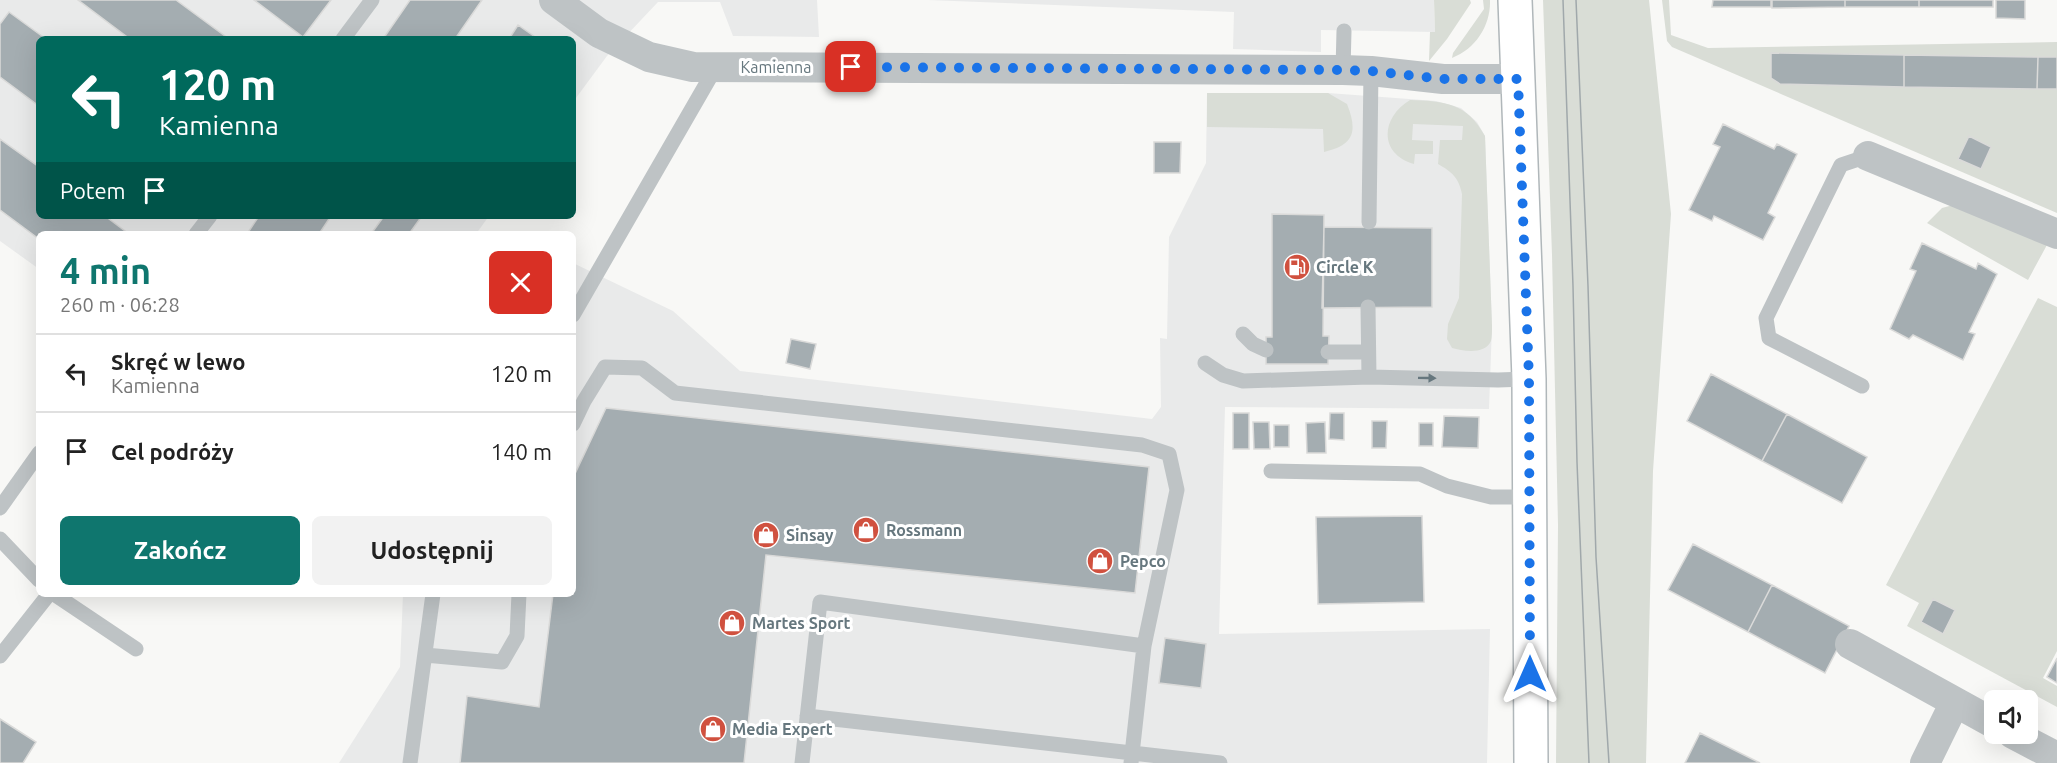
<!DOCTYPE html>
<html lang="pl">
<head>
<meta charset="utf-8">
<style>
  :root { --surface:#fff; --page:#f2f2f2; --text:#222; --muted:#767676; --line:#e0e0e0; --accent:#0f766e }
  body { margin:0; font-family:Ubuntu,sans-serif; background:var(--page); color:var(--text); height:100vh; display:flex; flex-direction:column; font-size:22px; white-space:nowrap }
  * { box-sizing:border-box; margin:0 }
  p { font-size:20px; color:var(--muted) }
  .icon { flex:none; width:33px; height:33px; fill:none; stroke:currentColor; stroke-width:2; stroke-linecap:round; stroke-linejoin:round }
  .map { position:relative; flex:1; overflow:hidden }
  .panel { position:absolute; left:36px; top:231px; width:540px; height:366px; display:flex; flex-direction:column; background:var(--surface); border-radius:9px; box-shadow:0 6px 24px #0002 }
  .panel>* { flex:none }
  .guide { position:absolute; left:36px; top:36px; width:540px; height:183px; border-radius:9px; box-shadow:0 6px 24px #0002; background:#00695c; color:#fff; overflow:hidden }
  .controls { position:absolute; left:1984px; top:690px; display:grid; gap:12px }
  .controls a { display:grid; place-items:center; width:54px; height:54px; border-radius:9px; background:var(--surface); box-shadow:0 6px 24px #0002; font-size:30px }
  .pin { position:absolute; display:grid; place-items:center; width:51px; height:51px; color:#fff; margin:-26px; border-radius:12px; box-shadow:0 3px 9px #0006 }
  .me { position:absolute; width:66px; margin:-33px; rotate:0deg; stroke-linejoin:round; filter:drop-shadow(0 0 4px #0008) }
  .turn { display:flex; align-items:center; gap:21px; height:126px; padding:0 24px; font-size:27px }
  .turn .icon { width:78px; height:78px; stroke-width:2.5 }
  .turn b { display:block; font-size:42px; line-height:51px }
  .then { display:flex; align-items:center; height:57px; padding:0 24px; background:#0003; gap:12px; font-size:22px }
  .round { display:grid; place-items:center; flex:none; width:63px; height:63px; border-radius:9px; background:var(--page) }
  .headline { display:flex; align-items:center; justify-content:space-between; height:102px; padding:0 24px }
  h1 { font-size:36px; font-weight:700; line-height:45px; color:var(--accent) }
  .button { display:flex; gap:12px; margin-top:auto; padding:12px 24px }
  .button a { flex:1; height:69px; border-radius:9px; background:var(--accent); color:#fff; font-size:24px; font-weight:700; line-height:69px; text-align:center }
  .button a+a { background:var(--page); color:var(--text) }
  ul { padding:0; list-style:none }
  li { display:flex; align-items:center; gap:18px; height:78px; padding:0 24px; border-top:2px solid var(--line) }
  li div { flex:1 }
  li b { display:block; font-size:22px }
  li em { font-style:normal }
  .map>svg:first-child { display:block }
</style>
</head>
<body>
<div class="map">
<svg width="2057" height="763" viewBox="0 0 2057 763">
  <rect width="100%" height="100%" fill="#f8f8f6"/>
  <path fill="#e9eaea" d="M 0,0 L 817,0 L 819,37 L 733,36 L 720,2 L 658,2 L 607,56 L 573,102 L 573,39 L 39,39 L 39,216 L 489,216 L 476,234 L 39,234 L 39,269 L 0,241 Z
    M 928,0 L 1434,0 L 1435,32 L 1321,30 L 1321,52 L 1233,49 L 1234,12 Z
    M 1207,93 L 1328,93 L 1436,101 L 1461,108 L 1477,122 L 1485,136 L 1492,326 L 1489,409 L 1225,407 L 1219,634 L 1490,629 L 1487,763 L 339,763 L 400,667 L 403,594 L 573,594 L 573,263 L 673,311 L 740,371 L 1152,419 L 1161,407 L 1160,338 L 1167,339 L 1169,237 L 1206,163 Z"/>
  <path fill="#d9ddd6" d="M 1434,0 L 1470,0 L 1471,3 L 1447,39 L 1429,61 L 1430,32 L 1435,32 Z
    M 1483,0 L 1490,0 C 1491,25 1476,49 1452,58 L 1453,53 L 1484,9 Z
    M 1543,0 L 1649,0 L 1671,214 L 1653,471 L 1646,763 L 1556,763 L 1558,525 L 1552,255 Z
    M 1662,0 L 1669,0 L 1671,35 L 1708,48 L 2057,42 L 2057,213 L 1672,47 L 1667,41 Z
    M 1207,93 L 1328,93 L 1347,104 C 1358,132 1354,145 1324,152 L 1323,129 L 1207,127 Z
    M 1410,100 C 1445,101 1467,103 1485,136 L 1492,326 C 1492,330 1492,337 1491,341 C 1485,355 1463,351 1452,348 L 1447,339 L 1448,324 L 1459,298 L 1462,194 C 1459,178 1452,172 1438,164 L 1440,140 L 1462,140 L 1463,126 L 1413,124 L 1412,140 L 1433,141 L 1433,154 L 1415,154 L 1414,164 C 1378,154 1381,117 1410,100 Z
    M 1953,205 L 2048,243 L 2028,280 L 1927,223 L 1942,208 Z
    M 2038,298 L 2057,307 L 2057,651 L 2043,678 L 2057,686 L 2057,707 L 1907,626 L 1919,603 L 1886,585 Z"/>
  <path fill="#a4adb1" stroke="#dadad9" stroke-width="1.5" d="M 78,0 L 176,0 L 229,39 L 130,39 Z
    M 254,0 L 331,0 L 303,37 Z
    M 410,0 L 482,0 L 455,39 L 383,39 Z
    M 1713,0 L 1771,0 L 1771,7 L 1712,7 Z
    M 1772,0 L 1845,0 L 1845,7 L 1772,8 Z
    M 1845,0 L 1919,0 L 1919,7 L 1845,7 Z
    M 1919,0 L 1993,0 L 1993,7 L 1919,7 Z
    M 1996,0 L 2025,0 L 2025,19 L 1996,18 Z
    M 9,12 L 46,39 L 39,39 L 39,106 L 0,77 L 0,24 Z
    M 518,25 L 538,39 L 509,39 Z
    M 1771,53 L 1904,55 L 1904,87 L 1780,84 L 1771,78 Z
    M 1904,55 L 2038,57 L 2037,89 L 1904,87 Z
    M 2038,57 L 2057,57 L 2057,89 L 2037,89 Z
    M 1723,124 L 1774,149 L 1777,144 L 1797,154 L 1768,213 L 1775,217 L 1763,240 L 1714,216 L 1712,221 L 1689,210 L 1720,147 L 1713,144 Z
    M 1969,136 L 1991,147 L 1981,169 L 1958,159 Z
    M 0,139 L 39,167 L 39,216 L 105,216 L 129,234 L 39,234 L 39,239 L 0,210 Z
    M 1154,142 L 1181,142 L 1180,173 L 1154,173 Z
    M 1272,214 L 1324,215 L 1323,336 L 1329,336 L 1328,364 L 1266,364 L 1266,337 L 1272,337 Z
    M 259,216 L 331,216 L 319,234 L 247,234 Z
    M 384,216 L 422,216 L 409,234 L 371,234 Z
    M 1324,227 L 1432,228 L 1432,307 L 1322,308 Z
    M 1922,243 L 1976,269 L 1978,263 L 1997,274 L 1969,332 L 1975,334 L 1963,360 L 1913,335 L 1909,339 L 1890,329 L 1916,271 L 1910,269 Z
    M 791,339 L 816,344 L 810,369 L 786,363 Z
    M 1711,374 L 1787,414 L 1762,461 L 1687,421 Z
    M 606,408 L 1149,467 L 1135,593 L 766,555 L 744,763 L 460,763 L 467,696 L 539,707 L 553,594 L 573,594 L 573,478 Z
    M 1233,413 L 1249,413 L 1249,449 L 1233,449 Z
    M 1330,413 L 1344,413 L 1344,440 L 1329,439 Z
    M 1787,414 L 1867,457 L 1842,503 L 1762,461 Z
    M 1444,416 L 1479,417 L 1478,448 L 1442,447 Z
    M 1372,421 L 1387,421 L 1386,448 L 1372,448 Z
    M 1253,422 L 1269,422 L 1270,449 L 1254,449 Z
    M 1325,422 L 1326,453 L 1307,453 L 1306,423 Z
    M 1419,423 L 1433,423 L 1433,446 L 1419,446 Z
    M 1274,425 L 1289,425 L 1289,447 L 1274,447 Z
    M 1422,516 L 1424,602 L 1318,604 L 1316,517 Z
    M 1693,544 L 1772,585 L 1748,632 L 1668,590 Z
    M 1772,585 L 1849,626 L 1825,673 L 1748,632 Z
    M 1933,599 L 1955,610 L 1943,634 L 1921,622 Z
    M 1165,638 L 1206,644 L 1201,688 L 1159,683 Z
    M 2057,658 L 2057,683 L 2047,677 Z
    M 0,719 L 36,742 L 23,763 L 0,763 Z
    M 1700,733 L 1760,763 L 1685,763 Z"/>
  <g fill="none" stroke-linecap="round" stroke-linejoin="round">
    <defs>
      <path id="secondary" d="M 1515,0 L 1529,379 L 1531,763"/>
    </defs>
    <use href="#secondary" stroke="#b0b7ba" stroke-width="36"/>
    <path stroke="#bec3c5" stroke-width="15" d="M 343,39 L 372,0
      M 1343,70 L 1344,31
      M 1369,222 L 1371,71
      M 196,234 L 210,216
      M 1368,307 L 1369,377
      M 573,315 L 716,67
      M 1243,334 L 1253,344 L 1266,350
      M 1328,352 L 1368,352
      M 1205,363 L 1223,375 L 1243,381 L 1369,377 L 1498,380 L 1529,379
      M 1862,386 L 1769,338 L 1766,318 L 1841,165 L 1868,156
      M 573,424 L 584,401 L 605,367 L 642,368 L 675,393 L 1142,445 L 1169,454 L 1177,490 L 1144,646
      M 1271,471 L 1420,474 L 1447,486 L 1491,497 L 1529,497
      M 0,508 L 39,453
      M 0,539 L 39,580
      M 54,594 L 136,649
      M 425,655 L 502,662 L 517,636 L 519,594
      M 0,656 L 49,594
      M 807,716 L 1220,763
      M 410,763 L 433,594
      M 802,763 L 820,602 L 1144,646 L 1131,763"/>
    <path stroke="#bec3c5" stroke-width="30" d="M 554,0 L 599,33 L 649,57 L 693,67 L 1343,70 L 1371,71 L 1443,79 L 1518,79
      M 1868,156 L 2057,234
      M 1850,644 L 1995,724
      M 2013,734 L 2057,757
      M 1925,763 L 1955,702"/>
    <use href="#secondary" stroke="#fff" stroke-width="33"/>
    <path stroke="#a0a8ab" stroke-width="1.5" d="M 1563,0 L 1573,286 L 1577,462 L 1589,763
      M 1576,0 L 1588,286 L 1596,557 L 1609,763"/>
  </g>
  <defs><path id="oneway-solid" d="M-6-.8H1V-3.2L6.5 0L1 3.2V.8H-6Z" transform="scale(1.5)"/></defs>
  <use fill="#66777e" href="#oneway-solid" transform="translate(1427 378) rotate(1)"/>
  <g fill="none" stroke-linecap="round" stroke-linejoin="round">
    <path stroke="#1a73e8" stroke-width="10" stroke-dasharray="0 18" d="M 851,67 L 1343,70 L 1371,71 L 1443,79 L 1518,79 L 1529,379 L 1530,674"/>
  </g>
  <defs>
    <symbol id="fuel-disc" viewBox="-11 -11 22 22"><circle r="9.5" fill="#d0513f" stroke="#fff"/><path d="M-5.5-6h7V0h2V4h1.3V-2.5L3-4.5l.8-.8L6-3V5H2.5V1h-1V6h-7ZM-4.2-4.7v3.2H.2V-4.7Z" fill="#fff"/></symbol>
    <symbol id="shop-disc" viewBox="-11 -11 22 22"><circle r="9.5" fill="#d0513f" stroke="#fff"/><path d="M-5-2.5h2.3a2.7 3.5 0 0 1 5.4 0H5L5.5 6h-11ZM-1.5-2.5h3a1.5 2.3 0 0 0-3 0Z" fill="#fff"/></symbol>
  </defs>
  <g fill-rule="evenodd">
    <use href="#fuel-disc" x="1282" y="252" width="30" height="30"/>
    <use href="#shop-disc" x="851" y="515" width="30" height="30"/>
    <use href="#shop-disc" x="751" y="520" width="30" height="30"/>
    <use href="#shop-disc" x="1085" y="546" width="30" height="30"/>
    <use href="#shop-disc" x="717" y="608" width="30" height="30"/>
    <use href="#shop-disc" x="698" y="714" width="30" height="30"/>
  </g>
  <g text-anchor="middle" stroke-width="6" stroke-linejoin="round" paint-order="stroke">
    <g font-size="16" fill="#66777e" stroke="#fff">
      <text x="776" y="73">Kamienna</text>
    </g>
    <g font-size="16" font-weight="bold" fill="#66777e" stroke="#fff" text-anchor="start">
      <text x="1316" y="273">Circle K</text>
      <text x="886" y="536">Rossmann</text>
      <text x="786" y="541">Sinsay</text>
      <text x="1120" y="567">Pepco</text>
      <text x="752" y="629">Martes Sport</text>
      <text x="732" y="735">Media Expert</text>
    </g>
  </g>
</svg>
<div class="controls">
<a><svg class="icon" aria-label="sound" viewBox="0 0 24 24"><path d="M4 9h4l5-4v14l-5-4H4zM17 9q2 3 0 6"/></svg></a>
</div>
<div class="pin" style="left:851px;top:67px;background:#d93025"><svg class="icon" aria-label="arrive" viewBox="0 0 24 24"><path d="M6 21V4h12l-3 4 3 4H6"/></svg></div>
<svg class="me" style="left:1530px;top:674px" viewBox="-20 -20 40 40"><path d="M0-17L14 15 0 8-14 15z" fill="#1a73e8" stroke="#fff" stroke-width="4"/></svg>
<div class="guide">
<div class="turn"><svg class="icon" aria-label="left" viewBox="0 0 24 24"><path d="M17 20v-9H6M10 6l-5 5 5 5"/></svg><div><b>120 m</b>Kamienna</div></div>
<div class="then">Potem<svg class="icon" aria-label="arrive" viewBox="0 0 24 24"><path d="M6 21V4h12l-3 4 3 4H6"/></svg></div>
</div>
<section class="panel">
<div class="headline"><div><h1>4 min</h1><p>260 m · 06:28</p></div><a class="round" style="background:#d93025;color:#fff"><svg class="icon" aria-label="close" viewBox="0 0 24 24"><path d="M6 6l12 12M18 6L6 18"/></svg></a></div>
<ul>
<li><svg class="icon" aria-label="left" viewBox="0 0 24 24"><path d="M17 20v-9H6M10 6l-5 5 5 5"/></svg><div><b>Skręć w lewo</b><p>Kamienna</p></div><em>120 m</em></li>
<li><svg class="icon" aria-label="arrive" viewBox="0 0 24 24"><path d="M6 21V4h12l-3 4 3 4H6"/></svg><div><b>Cel podróży</b></div><em>140 m</em></li>
</ul>
<div class="button"><a>Zakończ</a><a>Udostępnij</a></div>
</section>
</div>
</body>
</html>
